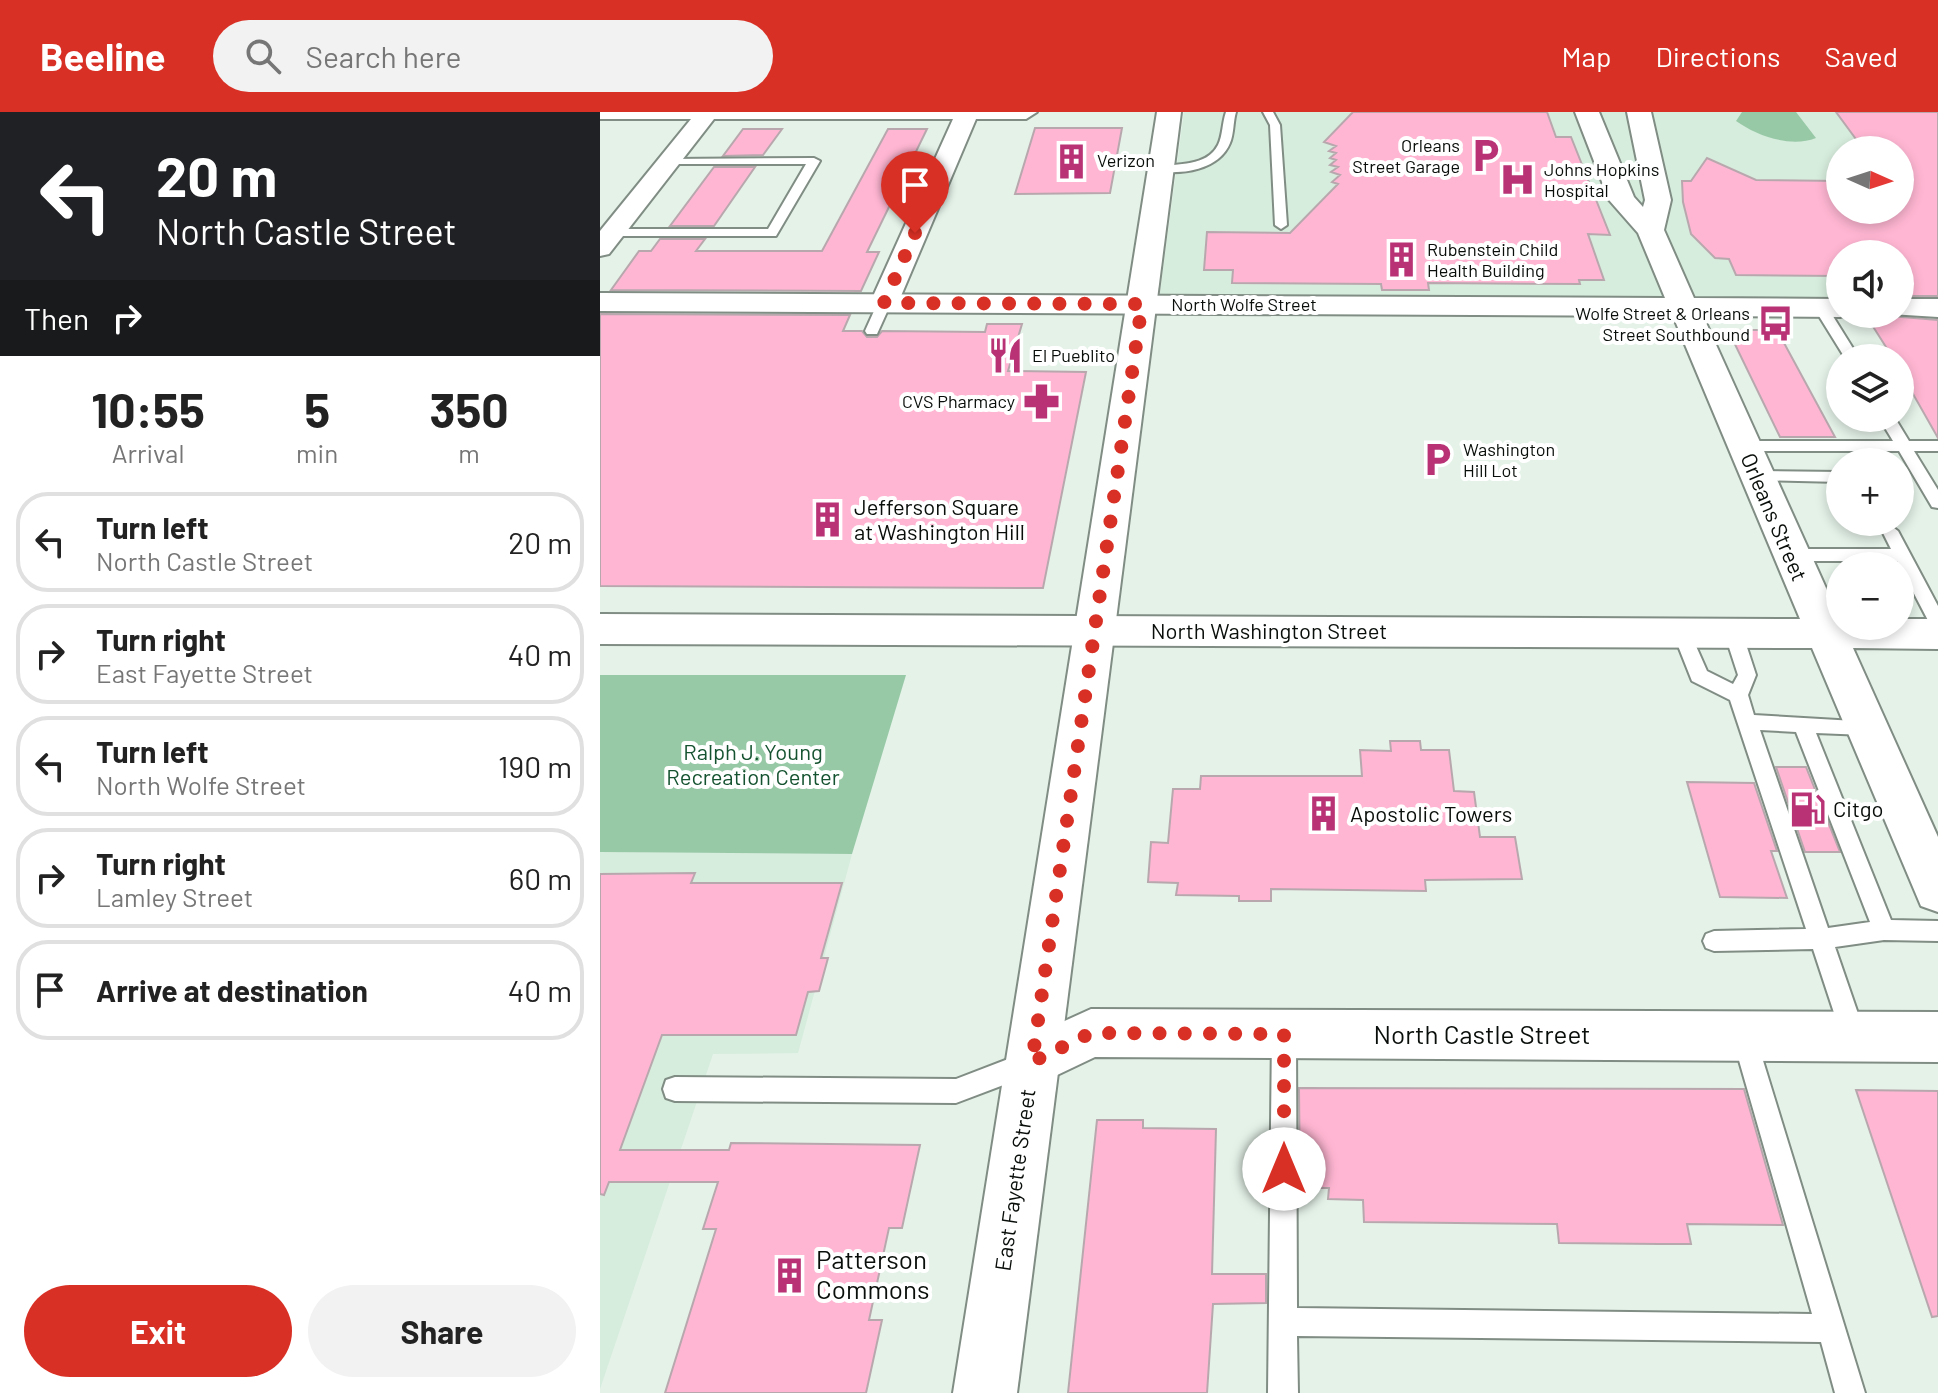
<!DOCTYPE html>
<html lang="en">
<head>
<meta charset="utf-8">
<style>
  :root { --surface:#fff; --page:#f2f2f2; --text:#222; --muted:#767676; --line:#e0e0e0; --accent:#d93025 }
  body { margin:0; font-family:Barlow,sans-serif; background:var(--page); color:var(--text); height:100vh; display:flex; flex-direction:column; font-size:30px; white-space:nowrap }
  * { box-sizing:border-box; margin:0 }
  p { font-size:26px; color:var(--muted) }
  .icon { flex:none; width:44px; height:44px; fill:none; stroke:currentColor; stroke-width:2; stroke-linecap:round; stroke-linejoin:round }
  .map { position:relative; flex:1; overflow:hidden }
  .drawer { display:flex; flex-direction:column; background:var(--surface); width:600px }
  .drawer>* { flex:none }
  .hud { background:#202124; color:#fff; overflow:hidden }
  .needle { width:52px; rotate:93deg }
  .buttons { position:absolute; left:1226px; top:24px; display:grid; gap:16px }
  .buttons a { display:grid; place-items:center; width:88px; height:88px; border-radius:50%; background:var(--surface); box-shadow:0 4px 12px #0003; font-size:40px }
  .pin { position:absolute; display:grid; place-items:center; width:68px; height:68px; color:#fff; margin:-82px -34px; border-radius:50% 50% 50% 0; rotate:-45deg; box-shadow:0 0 8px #0007 }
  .pin .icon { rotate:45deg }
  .me { position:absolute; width:88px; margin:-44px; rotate:0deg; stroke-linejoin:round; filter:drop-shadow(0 0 6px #0008) }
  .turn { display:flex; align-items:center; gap:28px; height:168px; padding:0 24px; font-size:36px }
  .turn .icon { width:104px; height:104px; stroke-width:2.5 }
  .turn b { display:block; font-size:56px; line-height:68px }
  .then { display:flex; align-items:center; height:76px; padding:0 24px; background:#0003; gap:16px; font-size:30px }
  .eta { display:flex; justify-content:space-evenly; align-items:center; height:136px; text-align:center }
  .eta b { font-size:48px; font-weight:700; line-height:56px }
  .cta { display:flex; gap:16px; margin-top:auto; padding:16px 24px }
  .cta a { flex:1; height:92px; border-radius:48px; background:var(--accent); color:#fff; font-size:32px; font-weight:700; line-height:92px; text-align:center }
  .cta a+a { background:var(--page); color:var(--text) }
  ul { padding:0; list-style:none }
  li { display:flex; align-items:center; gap:24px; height:100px; margin:0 16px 12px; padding:0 8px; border:4px solid var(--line); border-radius:32px }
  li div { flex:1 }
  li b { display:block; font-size:30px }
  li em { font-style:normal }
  header { display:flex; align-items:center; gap:48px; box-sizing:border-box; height:112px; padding:0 40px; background:var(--accent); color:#fff }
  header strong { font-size:38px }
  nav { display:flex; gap:44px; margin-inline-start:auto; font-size:28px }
  .search { width:560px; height:72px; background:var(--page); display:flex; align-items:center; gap:20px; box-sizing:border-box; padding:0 28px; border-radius:44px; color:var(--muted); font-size:30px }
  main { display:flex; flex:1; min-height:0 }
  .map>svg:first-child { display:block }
</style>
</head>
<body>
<header>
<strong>Beeline</strong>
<div class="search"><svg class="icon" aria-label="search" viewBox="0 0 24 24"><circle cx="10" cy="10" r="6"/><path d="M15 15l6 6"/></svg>Search here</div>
<nav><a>Map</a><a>Directions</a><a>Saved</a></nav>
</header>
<main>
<section class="drawer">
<div class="hud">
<div class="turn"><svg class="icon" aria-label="left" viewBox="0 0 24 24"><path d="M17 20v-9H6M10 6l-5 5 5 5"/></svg><div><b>20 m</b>North Castle Street</div></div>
<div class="then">Then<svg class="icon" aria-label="right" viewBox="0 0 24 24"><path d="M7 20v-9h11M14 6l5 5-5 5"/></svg></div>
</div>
<div class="eta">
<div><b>10:55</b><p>Arrival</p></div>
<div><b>5</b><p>min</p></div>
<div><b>350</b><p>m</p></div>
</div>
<ul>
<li><svg class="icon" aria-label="left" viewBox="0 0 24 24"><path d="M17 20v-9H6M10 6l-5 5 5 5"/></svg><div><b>Turn left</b><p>North Castle Street</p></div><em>20 m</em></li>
<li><svg class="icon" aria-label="right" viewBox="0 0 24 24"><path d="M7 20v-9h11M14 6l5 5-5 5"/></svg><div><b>Turn right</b><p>East Fayette Street</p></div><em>40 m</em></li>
<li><svg class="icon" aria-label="left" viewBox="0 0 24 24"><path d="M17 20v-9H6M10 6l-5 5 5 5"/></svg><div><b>Turn left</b><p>North Wolfe Street</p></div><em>190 m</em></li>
<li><svg class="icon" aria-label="right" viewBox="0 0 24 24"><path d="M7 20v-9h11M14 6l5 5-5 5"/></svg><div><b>Turn right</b><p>Lamley Street</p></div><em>60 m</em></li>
<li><svg class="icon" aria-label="arrive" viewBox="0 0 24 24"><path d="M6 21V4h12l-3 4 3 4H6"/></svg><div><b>Arrive at destination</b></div><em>40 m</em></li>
</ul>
<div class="cta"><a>Exit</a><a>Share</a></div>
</section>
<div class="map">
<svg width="1338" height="1281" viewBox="0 0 1338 1281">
  <rect width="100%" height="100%" fill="#e4f2e8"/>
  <path fill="#d6ecdc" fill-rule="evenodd" d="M 584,0 L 1338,0 L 1338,203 L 557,203 ZM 1240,38 L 1300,38 L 1300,98 L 1240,98 ZM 1240,142 L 1300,142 L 1300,202 L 1240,202 Z
    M 0,740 L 252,742 L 198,941 L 113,942 L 0,1277 Z"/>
  <path fill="#98c9a7" d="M 1142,0 L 1196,0 L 1216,26 C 1191,36 1157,24 1136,9 Z
    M 0,563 L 306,563 L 252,742 L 0,740 Z"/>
  <path fill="#ffb6d2" stroke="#b8a8ae" stroke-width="2" d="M 753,0 L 947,0 L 956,25 L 971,25 L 1010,123 L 988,122 L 1004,168 L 979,168 L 980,172 L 828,171 L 829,178 L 782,178 L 781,172 L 632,171 L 633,158 L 604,158 L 607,120 L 690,121 L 738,72 L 732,70 L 740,63 L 731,60 L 738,55 L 730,53 L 736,48 L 730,46 L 736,41 L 729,39 L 736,34 L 724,30 Z
    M 1236,0 L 1338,0 L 1338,184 L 1300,184 L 1300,142 L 1240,142 L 1240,164 L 1136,163 L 1129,147 L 1115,146 L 1091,122 L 1083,90 L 1082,69 L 1091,69 L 1107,46 L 1156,68 L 1240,69 L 1240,98 L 1300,98 L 1300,38 L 1264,38 Z
    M 435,16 L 522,16 L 510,81 L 415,82 Z
    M 143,17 L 182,17 L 163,43 L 123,44 Z
    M 288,17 L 327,17 L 267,140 L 279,140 L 261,179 L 11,178 L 39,139 L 51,139 L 60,127 L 105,127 L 96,139 L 222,139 Z
    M 114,55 L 155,55 L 114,114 L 70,114 Z
    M 0,202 L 250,203 L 243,219 L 262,219 L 267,225 L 277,225 L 282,219 L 385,220 L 387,212 L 422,212 L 408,259 L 486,260 L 443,476 L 0,474 Z
    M 1265,202 L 1338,208 L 1338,326 L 1300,259 L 1300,246 L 1293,246 Z
    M 1128,218 L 1177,218 L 1235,325 L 1180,325 Z
    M 790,629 L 820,629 L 821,638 L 849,638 L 854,679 L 874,680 L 880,725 L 915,725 L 922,767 L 825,768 L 826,779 L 671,777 L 671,789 L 639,789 L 639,784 L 576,783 L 578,771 L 548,770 L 551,730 L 568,731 L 573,677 L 600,677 L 601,664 L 762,664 L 760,638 L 791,639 Z
    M 1176,655 L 1206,655 L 1240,740 L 1205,740 Z
    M 1087,670 L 1154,671 L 1177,739 L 1171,739 L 1187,786 L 1120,785 Z
    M 95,761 L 91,771 L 242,771 L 221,846 L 228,846 L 219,879 L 208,880 L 196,923 L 62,923 L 20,1038 L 129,1038 L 131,1031 L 320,1033 L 302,1116 L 289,1116 L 269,1208 L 282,1208 L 266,1281 L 65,1281 L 116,1117 L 103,1117 L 118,1070 L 9,1070 L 4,1083 L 0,1082 L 0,762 Z
    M 699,976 L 1144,977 L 1183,1113 L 1087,1112 L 1091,1132 L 1059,1132 L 959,1131 L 957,1112 L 764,1110 L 763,1088 L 728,1087 L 729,1076 L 700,1076 Z
    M 1256,978 L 1338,979 L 1338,1204 L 1332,1205 Z
    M 497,1008 L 543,1008 L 543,1016 L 616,1017 L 612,1162 L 666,1162 L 666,1191 L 613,1192 L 607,1281 L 468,1281 Z"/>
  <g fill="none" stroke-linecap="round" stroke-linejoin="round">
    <defs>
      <path id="service" d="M 626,0 L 636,0 C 633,10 634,22 630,31 C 619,58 582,63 557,59 L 557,55 C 577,51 607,55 618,33 C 623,23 622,11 626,0 Z
        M 663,0 L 673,0 L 680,13 L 687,113 L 681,117 L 675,113 L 670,13 Z
        M 69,47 L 214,46 L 220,49 L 176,124 L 8,124 L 8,118 L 12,117 L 168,117 L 206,52 L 65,52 L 63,50 Z
        M 279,188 L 291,191 L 277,222 L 267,222 L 265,219 Z
        M 1221,192 L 1226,193 L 1259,246 L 1245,246 L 1214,196 Z
        M 1279,306 L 1295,306 L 1309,329 L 1338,329 L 1338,339 L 1314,339 L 1338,378 L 1338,396 L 1332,395 L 1299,339 L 1143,339 L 1135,334 L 1143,329 L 1293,329 Z
        M 1156,359 L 1240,360 L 1240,370 L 1150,368 L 1150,360 Z
        M 1290,413 L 1298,419 L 1338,494 L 1338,518 L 1332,516 L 1297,449 L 1190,449 L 1181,443 L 1190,437 L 1291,437 L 1282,419 Z
        M 1133,513 L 1142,520 L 1156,563 L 1148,583 L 1154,603 L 1272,610 L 1275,615 L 1272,620 L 1265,623 L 1216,621 L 1291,808 L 1338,809 L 1338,829 L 1284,828 L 1235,835 L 1265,922 L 1262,930 L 1253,934 L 1244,930 L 1241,922 L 1213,837 L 1114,839 L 1106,836 L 1103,829 L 1106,822 L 1114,819 L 1206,817 L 1130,588 L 1092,569 L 1073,521 L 1082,514 L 1088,516 L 1107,559 L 1133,572 L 1138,563 L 1124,520 ZM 1160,618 L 1196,620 L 1270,810 L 1228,816 Z
        M 684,910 L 693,914 L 696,922 L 697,1196 L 1212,1202 L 1132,924 L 1135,916 L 1144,912 L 1153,916 L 1265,1281 L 1235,1281 L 1221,1230 L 697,1224 L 698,1281 L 668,1281 L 672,922 L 675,914 Z
        M 429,939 L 438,942 L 441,951 L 438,960 L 356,991 L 75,989 L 66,986 L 63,977 L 66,968 L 75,965 L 356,967 Z"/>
      <path id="minor" d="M 0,0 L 437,0 L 426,7 L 376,7 L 298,191 L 294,197 L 284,199 L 274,197 L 270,191 L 353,7 L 114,7 L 9,142 L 0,144 L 0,119 L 91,7 L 0,7 Z
        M 491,897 L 1338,900 L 1338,950 L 495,945 L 432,975 L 414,968 L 406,950 L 414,932 Z"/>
      <path id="secondary" d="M 557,0 L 581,0 L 417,1281 L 353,1281 Z"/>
      <path id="primary" d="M 975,0 L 999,0 L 1034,85 L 1043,95 L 1045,88 L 1027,0 L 1051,0 L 1071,88 L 1064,118 L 1094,186 L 1240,187 L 1240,202 L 1251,202 L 1240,205 L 1103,204 L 1240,507 L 1240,514 L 1300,514 L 1300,507 L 1338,507 L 1338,537 L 1253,536 L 1338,725 L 1338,800 L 1321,794 L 1212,536 L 0,532 L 0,502 L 1200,507 L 1073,204 L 0,199 L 0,181 L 1065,186 L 1038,121 L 1009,88 Z
        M 1300,187 L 1338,187 L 1338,205 L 1290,202 L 1300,202 Z"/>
    </defs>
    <use href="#service" stroke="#808d84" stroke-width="4"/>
    <use href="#minor" stroke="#808d84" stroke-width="4"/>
    <use href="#secondary" stroke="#808d84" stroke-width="4"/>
    <use href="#primary" stroke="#808d84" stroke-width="4"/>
    <use href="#service" fill="#fff" fill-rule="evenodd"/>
    <use href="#minor" fill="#fff" fill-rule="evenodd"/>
    <use href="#secondary" fill="#fff" fill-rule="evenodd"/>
    <use href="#primary" fill="#fff" fill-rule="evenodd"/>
  </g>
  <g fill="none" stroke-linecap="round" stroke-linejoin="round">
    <path stroke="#d93025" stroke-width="14" stroke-dasharray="0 25.2" d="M 315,121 L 284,191 L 542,192 L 432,950 L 491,921 L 684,922 L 684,1057"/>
  </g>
  <defs>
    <symbol id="parking-bare" viewBox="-9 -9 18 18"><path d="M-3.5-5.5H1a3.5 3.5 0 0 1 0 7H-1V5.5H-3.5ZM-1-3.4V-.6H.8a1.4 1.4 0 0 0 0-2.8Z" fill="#b83275" stroke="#fff" stroke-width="2.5" paint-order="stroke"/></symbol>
    <symbol id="building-bare" viewBox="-9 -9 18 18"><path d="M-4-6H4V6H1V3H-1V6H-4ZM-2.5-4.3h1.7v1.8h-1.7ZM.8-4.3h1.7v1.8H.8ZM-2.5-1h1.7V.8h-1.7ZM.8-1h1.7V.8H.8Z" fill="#b83275" stroke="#fff" stroke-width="2.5" paint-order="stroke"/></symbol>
    <symbol id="hospital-bare" viewBox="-9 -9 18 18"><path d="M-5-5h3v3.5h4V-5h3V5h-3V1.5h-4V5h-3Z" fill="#b83275" stroke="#fff" stroke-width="2.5" paint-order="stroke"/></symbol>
    <symbol id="bus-bare" viewBox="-9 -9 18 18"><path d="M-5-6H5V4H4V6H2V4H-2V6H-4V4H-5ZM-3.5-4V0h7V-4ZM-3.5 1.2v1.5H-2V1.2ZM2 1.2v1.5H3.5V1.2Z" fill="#b83275" stroke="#fff" stroke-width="2.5" paint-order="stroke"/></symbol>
    <symbol id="restaurant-bare" viewBox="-9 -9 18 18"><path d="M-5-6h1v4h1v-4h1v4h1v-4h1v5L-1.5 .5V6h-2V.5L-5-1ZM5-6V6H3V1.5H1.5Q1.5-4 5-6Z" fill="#b83275" stroke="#fff" stroke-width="2.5" paint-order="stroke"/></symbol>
    <symbol id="pharmacy-bare" viewBox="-9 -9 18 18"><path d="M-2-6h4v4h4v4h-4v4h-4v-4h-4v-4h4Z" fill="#b83275" stroke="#fff" stroke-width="2.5" paint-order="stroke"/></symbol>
    <symbol id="fuel-bare" viewBox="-9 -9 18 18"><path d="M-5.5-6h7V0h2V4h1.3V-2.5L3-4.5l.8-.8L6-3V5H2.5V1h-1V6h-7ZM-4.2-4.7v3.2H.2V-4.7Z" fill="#b83275" stroke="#fff" stroke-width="2.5" paint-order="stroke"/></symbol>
  </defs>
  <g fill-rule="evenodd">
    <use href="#parking-bare" x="860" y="18" width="51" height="51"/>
    <use href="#building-bare" x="446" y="24" width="51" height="51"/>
    <use href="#hospital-bare" x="892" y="42" width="51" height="51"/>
    <use href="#building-bare" x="776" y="122" width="51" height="51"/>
    <use href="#bus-bare" x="1150" y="186" width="51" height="51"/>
    <use href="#restaurant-bare" x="380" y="218" width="51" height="51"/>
    <use href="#pharmacy-bare" x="416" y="264" width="51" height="51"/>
    <use href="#parking-bare" x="812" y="322" width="51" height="51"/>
    <use href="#building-bare" x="202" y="382" width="51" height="51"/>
    <use href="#fuel-bare" x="1182" y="672" width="51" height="51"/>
    <use href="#building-bare" x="698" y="676" width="51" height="51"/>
    <use href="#building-bare" x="164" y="1138" width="51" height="51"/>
  </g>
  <g text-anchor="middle" stroke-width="8" stroke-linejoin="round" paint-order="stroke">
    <g font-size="18" fill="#090e0a" stroke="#fff" text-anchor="start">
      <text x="860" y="40" text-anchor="end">Orleans<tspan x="860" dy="21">Street Garage</tspan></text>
      <text x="497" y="55">Verizon</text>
      <text x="944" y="64">Johns Hopkins<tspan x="944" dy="21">Hospital</tspan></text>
      <text x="827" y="144">Rubenstein Child<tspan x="827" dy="21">Health Building</tspan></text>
      <text x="1150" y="208" text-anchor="end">Wolfe Street &amp; Orleans<tspan x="1150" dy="21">Street Southbound</tspan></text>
      <text x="432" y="250">El Pueblito</text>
      <text x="415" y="296" text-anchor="end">CVS Pharmacy</text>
      <text x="863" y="344">Washington<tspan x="863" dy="21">Hill Lot</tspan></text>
    </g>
    <g font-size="18" fill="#090e0a" stroke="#fff">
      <text x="644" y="199">North Wolfe Street</text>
    </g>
    <g font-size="22" fill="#090e0a" stroke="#fff" text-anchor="start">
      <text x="254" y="403">Jefferson Square<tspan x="254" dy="25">at Washington Hill</tspan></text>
      <text x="1233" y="705">Citgo</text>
      <text x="750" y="710">Apostolic Towers</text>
    </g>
    <g font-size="22" fill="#090e0a" stroke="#fff">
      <text transform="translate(1174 405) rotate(67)" y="8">Orleans Street</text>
      <text x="669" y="527">North Washington Street</text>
      <text transform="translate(415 1068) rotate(-82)" y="8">East Fayette Street</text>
    </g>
    <g font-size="22" fill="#155330" stroke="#fff">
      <text x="153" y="648">Ralph J. Young<tspan x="153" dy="25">Recreation Center</tspan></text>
    </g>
    <g font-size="26" fill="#090e0a" stroke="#fff">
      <text x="882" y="932">North Castle Street</text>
    </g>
    <g font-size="26" fill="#090e0a" stroke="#fff" text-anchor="start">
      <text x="216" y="1157">Patterson<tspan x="216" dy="30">Commons</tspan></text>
    </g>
  </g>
</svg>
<div class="buttons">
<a><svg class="needle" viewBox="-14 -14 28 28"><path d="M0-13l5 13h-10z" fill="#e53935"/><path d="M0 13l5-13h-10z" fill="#767676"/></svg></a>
<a><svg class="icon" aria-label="sound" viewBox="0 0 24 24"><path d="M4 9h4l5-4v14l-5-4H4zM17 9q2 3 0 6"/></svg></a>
<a><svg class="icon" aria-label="layers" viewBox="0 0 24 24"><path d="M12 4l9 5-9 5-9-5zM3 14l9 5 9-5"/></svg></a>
<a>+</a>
<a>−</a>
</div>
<div class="pin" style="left:315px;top:121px;background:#d93025"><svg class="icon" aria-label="arrive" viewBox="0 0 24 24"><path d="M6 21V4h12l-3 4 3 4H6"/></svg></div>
<svg class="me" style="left:684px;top:1057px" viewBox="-20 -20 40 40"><circle r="19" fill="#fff"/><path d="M0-13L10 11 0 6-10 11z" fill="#d93025"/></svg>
</div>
</main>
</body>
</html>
